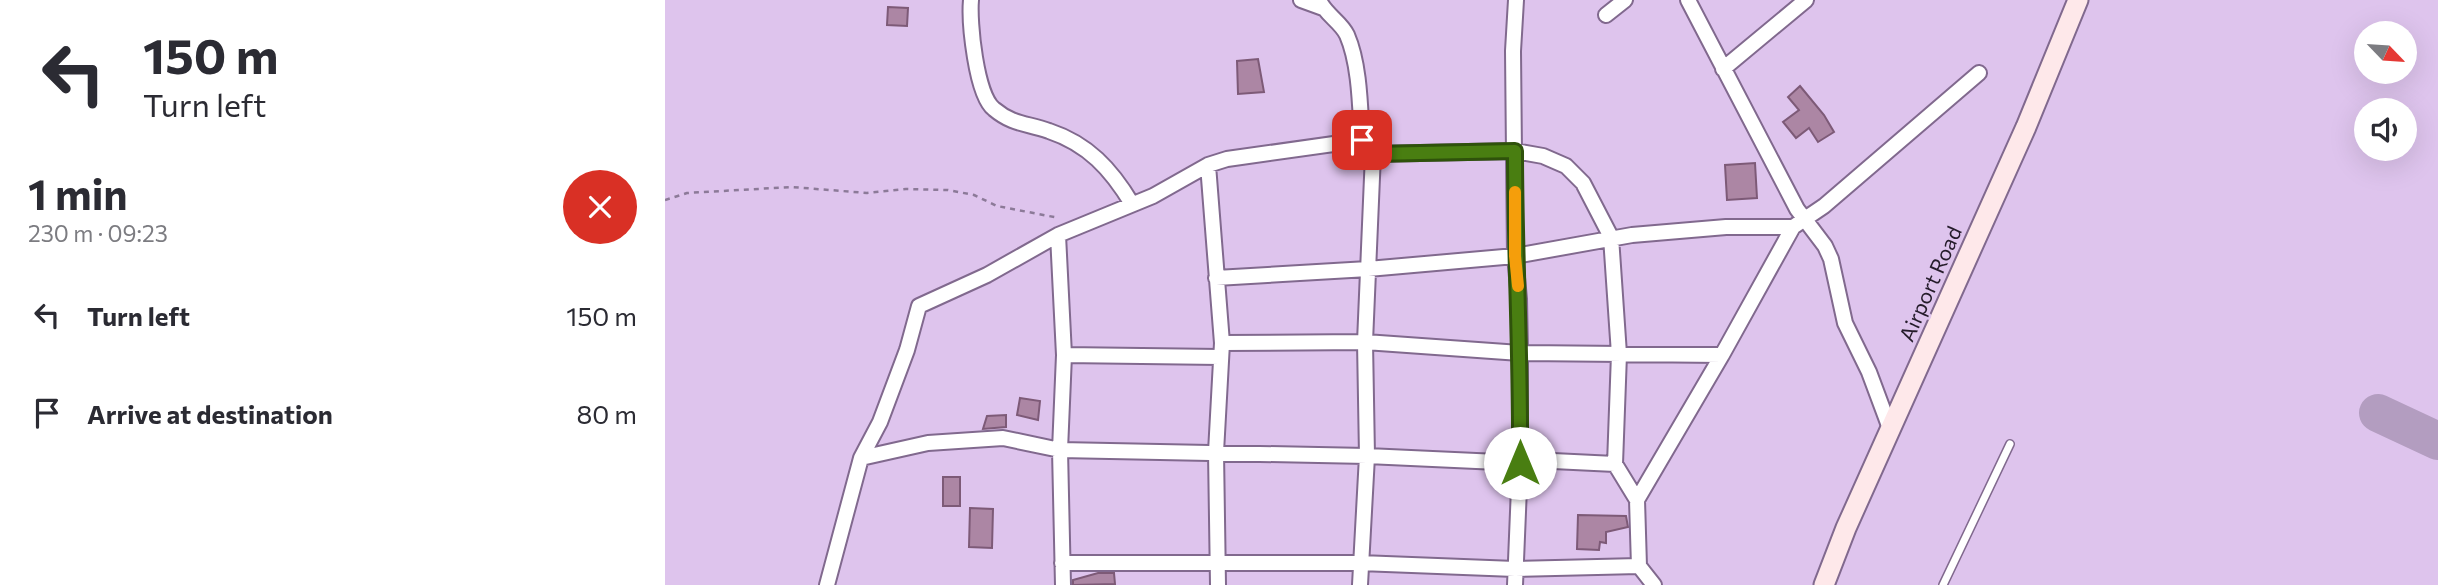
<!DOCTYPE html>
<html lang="en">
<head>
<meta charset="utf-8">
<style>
  :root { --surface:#fff; --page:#f7f7f7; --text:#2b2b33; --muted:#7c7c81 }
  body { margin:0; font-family:Commissioner,sans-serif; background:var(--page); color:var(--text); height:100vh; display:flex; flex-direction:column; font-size:26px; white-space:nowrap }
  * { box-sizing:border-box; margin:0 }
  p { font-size:23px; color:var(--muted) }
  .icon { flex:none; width:38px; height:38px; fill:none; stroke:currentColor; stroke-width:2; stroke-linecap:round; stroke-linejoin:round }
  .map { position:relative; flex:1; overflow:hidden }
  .panel { display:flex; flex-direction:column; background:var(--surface); width:665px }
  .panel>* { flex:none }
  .banner { background:#fff; color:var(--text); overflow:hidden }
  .needle { width:46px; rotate:115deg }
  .fabs { position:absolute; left:1689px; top:21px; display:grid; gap:14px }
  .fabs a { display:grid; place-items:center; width:63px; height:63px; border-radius:50%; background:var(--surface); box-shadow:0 7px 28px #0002; font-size:35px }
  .pin { position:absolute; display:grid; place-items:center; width:60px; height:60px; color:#fff; margin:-30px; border-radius:14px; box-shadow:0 4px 10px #0006 }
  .me { position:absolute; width:77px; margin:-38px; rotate:0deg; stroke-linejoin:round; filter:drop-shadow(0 0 5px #0008) }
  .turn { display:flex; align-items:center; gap:24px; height:147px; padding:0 28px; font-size:32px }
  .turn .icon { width:91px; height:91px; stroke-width:2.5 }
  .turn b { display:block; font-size:49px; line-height:60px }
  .round { display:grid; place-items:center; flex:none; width:74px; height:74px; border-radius:37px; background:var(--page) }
  .overview { display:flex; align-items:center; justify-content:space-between; height:119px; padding:0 28px }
  h1 { font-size:42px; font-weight:700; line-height:52px }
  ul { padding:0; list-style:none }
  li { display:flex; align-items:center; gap:21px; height:98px; padding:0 28px }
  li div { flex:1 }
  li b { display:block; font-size:26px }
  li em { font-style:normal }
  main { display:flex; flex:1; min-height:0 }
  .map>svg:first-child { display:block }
</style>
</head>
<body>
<main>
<section class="panel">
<div class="banner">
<div class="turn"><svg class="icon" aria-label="left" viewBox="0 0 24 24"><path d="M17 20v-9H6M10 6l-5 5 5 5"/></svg><div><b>150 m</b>Turn left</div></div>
</div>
<div class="overview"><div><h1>1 min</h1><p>230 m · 09:23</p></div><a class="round" style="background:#d93025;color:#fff"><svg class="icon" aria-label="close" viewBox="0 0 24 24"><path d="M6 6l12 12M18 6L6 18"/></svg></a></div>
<ul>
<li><svg class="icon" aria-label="left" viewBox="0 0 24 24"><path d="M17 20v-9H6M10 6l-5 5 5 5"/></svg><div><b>Turn left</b></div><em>150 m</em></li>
<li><svg class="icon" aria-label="arrive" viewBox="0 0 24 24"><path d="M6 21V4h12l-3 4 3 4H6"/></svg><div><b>Arrive at destination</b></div><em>80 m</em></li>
</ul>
</section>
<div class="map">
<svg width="1773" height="585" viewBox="0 0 1773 585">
  <rect width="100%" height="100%" fill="#dec4ed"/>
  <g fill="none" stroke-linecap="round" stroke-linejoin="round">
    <path stroke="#b39dc0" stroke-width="38" d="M 1713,413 L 1773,441"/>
  </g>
  <path fill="#ac86a4" stroke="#7d5a77" stroke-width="2" d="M 223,7 L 243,8 L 242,26 L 222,25 Z
    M 593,59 L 599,92 L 573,94 L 572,61 Z
    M 1135,86 L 1159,115 L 1169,132 L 1153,142 L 1144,128 L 1131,138 L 1118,122 L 1134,110 L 1123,97 Z
    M 1090,163 L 1092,198 L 1062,200 L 1060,165 Z
    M 355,398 L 375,401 L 373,420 L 352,415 Z
    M 341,415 L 341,427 L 318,429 L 322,416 Z
    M 278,477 L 295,477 L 295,506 L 278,506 Z
    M 305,508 L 328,509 L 327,548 L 304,547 Z
    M 913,515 L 961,516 L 963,527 L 941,532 L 941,543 L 935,542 L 934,550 L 912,549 Z
    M 433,573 L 449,573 L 450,584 L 408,585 L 408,580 Z"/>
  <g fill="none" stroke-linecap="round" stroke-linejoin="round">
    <defs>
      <path id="lane" d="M 1278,585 L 1345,444"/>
      <path id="street" d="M 306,0 C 304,22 311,95 329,109 C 348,125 362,123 384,131 C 423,144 446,169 467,204
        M 636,0 L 658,8
        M 654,0 C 660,14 676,22 682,35 C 695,65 695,108 697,140
        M 1023,0 L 1132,209 L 1160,246 L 1166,259 L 1180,323 L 1204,372 L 1226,431
        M 941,15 L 960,0
        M 1058,69 L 1141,0
        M 543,165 L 557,343 L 551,452 L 553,585
        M 393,235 L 399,355 L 395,450 L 398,585
        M 551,278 L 703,269 L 850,256 L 967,235 L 1061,227 L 1128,227 L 1159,206 L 1314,73
        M 557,343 L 700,342 L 855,353 L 1057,355
        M 399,355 L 555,357
        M 196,458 L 263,443 L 338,438 L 395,450 L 702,456 L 855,463 L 888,461 L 950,464 L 972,500
        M 397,563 L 695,563 L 850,569 L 974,566
        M 162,585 L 196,458 L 215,422 L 242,350 L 254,306 L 322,275 L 393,235 L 488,196 L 543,165 L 562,159 L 697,140 L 708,154 L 850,151 L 878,156 L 901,166 L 918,183 L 946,237 L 954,354 L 950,464
        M 695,585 L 702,456 L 700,342 L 708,154
        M 850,585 L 855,463 L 855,353 L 854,299 L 850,256 L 848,51 L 851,0
        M 989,585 L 974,566 L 972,500 L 1057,355 L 1128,227"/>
      <path id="secondary" d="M 1159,585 L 1181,528 L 1361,127 L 1413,0"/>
    </defs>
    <use href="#lane" stroke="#81698e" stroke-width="10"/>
    <use href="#street" stroke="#81698e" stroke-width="18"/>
    <use href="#secondary" stroke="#81698e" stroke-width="23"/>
    <path stroke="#8c7a98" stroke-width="2.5" stroke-dasharray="5 5" stroke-linecap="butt" d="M 0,200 L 22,193 L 127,187 L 202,193 L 241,189 L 283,190 L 309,195 L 332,206 L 394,218"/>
    <use href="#lane" stroke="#fff" stroke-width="7"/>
    <use href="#street" stroke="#fff" stroke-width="14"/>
    <use href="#secondary" stroke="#fee8ea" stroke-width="19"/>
  </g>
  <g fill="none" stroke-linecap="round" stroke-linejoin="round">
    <defs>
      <path id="route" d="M 697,140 L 708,154 L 850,151 C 850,255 856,359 855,463"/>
    </defs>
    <use href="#route" stroke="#2f520b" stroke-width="18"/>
    <use href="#route" stroke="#497e11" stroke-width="12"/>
    <path stroke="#f59e0b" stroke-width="12" d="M 850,192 L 850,256 L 853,286"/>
  </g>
  <g text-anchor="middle" stroke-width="5" stroke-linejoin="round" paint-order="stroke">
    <g font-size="21" fill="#251c2b" stroke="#dec4ed">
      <text transform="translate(1266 284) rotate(-66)" y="7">Airport Road</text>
    </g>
  </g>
</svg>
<div class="fabs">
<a><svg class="needle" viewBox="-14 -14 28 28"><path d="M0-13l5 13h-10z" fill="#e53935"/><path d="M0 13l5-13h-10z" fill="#7c7c81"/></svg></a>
<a><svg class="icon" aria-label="sound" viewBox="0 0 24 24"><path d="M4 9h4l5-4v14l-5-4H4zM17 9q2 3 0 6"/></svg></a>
</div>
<div class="pin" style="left:697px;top:140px;background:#d93025"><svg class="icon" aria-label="arrive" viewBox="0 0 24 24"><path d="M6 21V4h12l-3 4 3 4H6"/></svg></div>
<svg class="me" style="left:855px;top:463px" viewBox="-20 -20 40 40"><circle r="19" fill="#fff"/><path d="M0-13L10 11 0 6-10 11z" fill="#497e11"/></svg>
</div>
</main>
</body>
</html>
